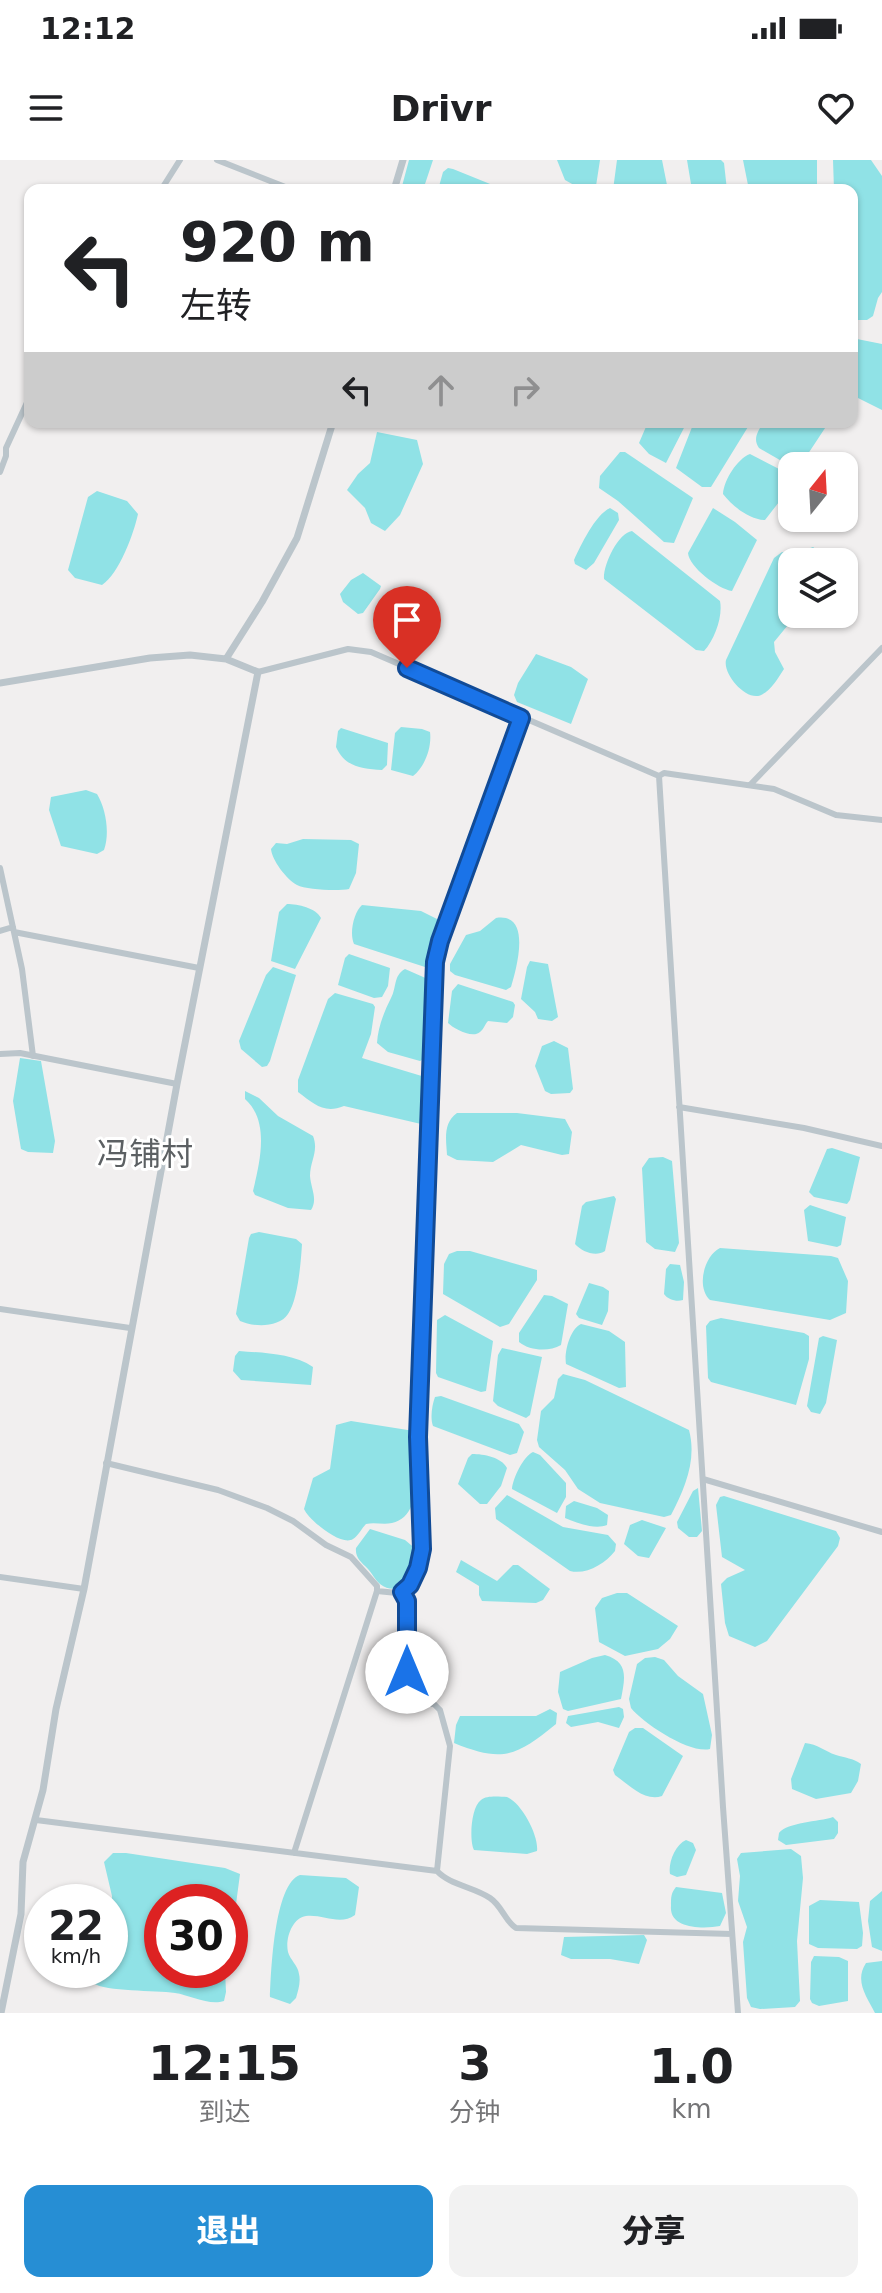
<!DOCTYPE html>
<html lang="zh">
<head>
<meta charset="utf-8">
<style>
  :root { --surface:#fff; --page:#f2f2f2; --text:#202124; --muted:#757577; --accent:#268ed4 }
  body { margin:0; font-family:"DejaVu Sans","Noto Sans SC",sans-serif; background:var(--page); color:var(--text); height:100vh; display:flex; flex-direction:column; font-size:30px; white-space:nowrap }
  * { box-sizing:border-box; margin:0 }
  p { font-size:26px; color:var(--muted) }
  .icon { flex:none; width:44px; height:44px; fill:none; stroke:currentColor; stroke-width:2; stroke-linecap:round; stroke-linejoin:round }
  .map { position:relative; height:1853px; overflow:hidden }
  .details { display:flex; flex-direction:column; background:var(--surface); flex:1 }
  .details>* { flex:none }
  .banner { position:absolute; left:24px; top:24px; width:834px; height:244px; border-radius:16px; box-shadow:0 2px 6px #0004; background:#fff; color:var(--text); overflow:hidden }
  .needle { width:52px; rotate:18deg }
  .buttons { position:absolute; left:778px; top:292px; display:grid; gap:16px }
  .buttons a { display:grid; place-items:center; width:80px; height:80px; border-radius:16px; background:var(--surface); box-shadow:0 2px 6px #0004; font-size:40px }
  .speed { position:absolute; left:24px; top:1724px; display:flex; gap:16px; font-size:40px; font-weight:700; text-align:center }
  .speed>* { display:grid; place-content:center; width:104px; height:104px; border-radius:50%; background:var(--surface); box-shadow:0 2px 6px #0004; line-height:1 }
  .speed small { font-size:20px; font-weight:400 }
  .speed .limit { border:12px solid #d22; background:#fff; color:#111 }
  .pin { position:absolute; display:grid; place-items:center; width:68px; height:68px; color:#fff; margin:-82px -34px; border-radius:50% 50% 50% 0; rotate:-45deg; box-shadow:0 0 8px #0007 }
  .pin .icon { rotate:45deg }
  .me { position:absolute; width:88px; margin:-44px; rotate:0deg; stroke-linejoin:round; filter:drop-shadow(0 0 6px #0008) }
  .turn { display:flex; align-items:center; gap:28px; height:168px; padding:0 24px; font-size:36px }
  .turn .icon { width:104px; height:104px; stroke-width:2.5 }
  .turn b { display:block; font-size:56px; line-height:68px }
  .lanes { display:flex; align-items:center; height:76px; padding:0 24px; background:#0003; justify-content:center; gap:40px; direction:ltr }
  .lanes .off { opacity:.35 }
  .eta { display:flex; justify-content:space-evenly; align-items:center; height:136px; text-align:center }
  .eta b { font-size:48px; font-weight:800; line-height:56px }
  .primary-button { display:flex; gap:16px; margin-top:auto; padding:16px 24px }
  .primary-button a { flex:1; height:92px; border-radius:16px; background:var(--accent); color:#fff; font-size:32px; font-weight:800; line-height:92px; text-align:center }
  .primary-button a+a { background:var(--page); color:var(--text) }
  .status { display:flex; justify-content:space-between; align-items:center; height:56px; padding:0 40px; background:var(--surface); direction:ltr }
  .status svg { height:22px; fill:currentColor }
  header { display:flex; justify-content:space-between; align-items:center; height:104px; padding:0 24px; background:var(--surface); font-size:36px; font-weight:800 }
  .map>svg:first-child { display:block }
</style>
</head>
<body>
<div class="status"><b>12:12</b><svg viewBox="0 0 49 12"><path d="M0 12V9h3v3zM5 12V6h3v6zM10 12V3h3v9zM15 12V0h3v12zM26 1h20v11H26zM47 4h2v5h-2z"/></svg></div>
<header><svg class="icon" aria-label="menu" viewBox="0 0 24 24"><path d="M4 6h16M4 12h16M4 18h16"/></svg>Drivr<svg class="icon" aria-label="heart" viewBox="0 0 24 24"><path d="M12 20l-8-8c-3-5 5-10 8-4 3-6 11-1 8 4z"/></svg></header>
<div class="map">
<svg width="882" height="1853" viewBox="0 0 882 1853">
  <rect width="100%" height="100%" fill="#f1efef"/>
  <path fill="#90e2e6" d="M 409,0 L 433,0 L 423,30 L 401,30 Z
    M 557,0 L 600,0 L 596,26 C 585,34 575,25 565,20 Z
    M 617,0 L 662,0 L 668,30 L 613,30 Z
    M 687,0 L 721,0 L 724,3 L 727,30 L 692,30 Z
    M 743,0 L 817,0 L 817,30 L 749,30 Z
    M 833,0 L 871,0 L 882,16 L 882,132 L 878,138 L 873,156 L 867,160 L 852,160 L 852,30 L 834,30 Z
    M 448,8 L 453,9 L 505,30 L 438,30 L 443,12 Z
    M 852,178 L 882,184 L 882,250 L 852,235 Z
    M 648,262 L 687,262 L 666,303 L 649,294 L 639,283 Z
    M 694,262 L 751,262 L 711,327 L 702,327 L 676,308 Z
    M 763,262 L 829,262 L 800,306 L 792,307 L 759,288 C 752,278 759,271 763,262 Z
    M 377,272 L 417,280 L 423,304 L 400,355 L 385,371 L 371,363 L 365,348 L 347,330 L 358,314 L 370,303 Z
    M 620,292 L 625,292 L 693,338 L 674,383 L 664,382 L 618,341 L 599,328 L 600,316 Z
    M 750,294 L 781,310 L 789,321 L 779,342 L 765,360 C 750,360 732,346 723,334 C 724,320 737,299 750,294 Z
    M 97,331 L 127,341 L 138,354 C 134,373 119,414 102,425 L 75,418 L 68,410 L 88,337 Z
    M 610,348 L 618,353 L 619,360 L 594,403 L 586,410 L 575,404 L 574,400 C 581,385 595,355 610,348 Z
    M 713,348 L 735,362 L 757,380 L 732,431 C 718,429 689,407 688,393 Z
    M 632,371 L 720,441 C 723,456 715,479 704,491 L 696,490 L 604,419 C 603,405 618,373 632,371 Z
    M 813,387 L 825,396 L 829,402 L 792,402 L 792,454 L 797,454 L 774,482 L 775,492 L 784,509 C 778,518 768,536 756,536 C 742,536 723,513 726,500 L 774,398 L 782,392 L 797,393 Z
    M 363,413 L 381,426 L 380,429 L 363,453 L 358,454 L 343,442 L 340,434 L 351,420 Z
    M 536,494 L 571,507 L 588,519 L 571,564 L 517,542 L 514,535 L 518,523 Z
    M 401,567 L 422,569 L 430,572 C 432,587 425,607 413,616 L 391,610 L 395,573 Z
    M 341,568 L 388,583 L 387,605 L 382,610 C 362,609 345,607 336,587 L 338,571 Z
    M 86,630 L 97,634 C 106,649 110,673 104,690 L 97,694 L 61,686 L 49,650 L 51,637 Z
    M 303,679 L 351,680 L 359,684 L 356,713 L 349,729 C 339,731 306,730 297,725 C 286,719 272,700 271,689 L 276,683 L 287,684 Z
    M 287,744 C 298,744 316,748 321,758 L 295,809 L 271,801 L 279,752 Z
    M 362,745 L 421,751 L 437,759 C 443,768 432,792 430,806 L 425,807 L 354,784 C 349,773 354,752 362,745 Z
    M 496,758 C 533,752 516,810 511,827 L 506,830 L 455,815 L 450,811 L 450,804 L 466,775 L 480,771 Z
    M 349,794 L 390,808 L 388,826 L 382,837 L 374,838 L 338,825 L 345,798 Z
    M 530,801 L 548,804 L 558,857 L 552,861 L 538,859 L 535,852 L 521,839 L 527,807 Z
    M 273,807 L 296,815 L 270,901 L 267,906 L 262,907 L 241,889 L 239,881 L 266,815 Z
    M 405,809 L 430,820 L 427,897 L 420,901 L 388,892 L 377,883 C 378,867 384,852 391,838 C 397,827 393,816 405,809 Z
    M 458,824 L 513,842 L 515,845 L 513,857 L 507,863 L 488,861 C 485,864 484,869 480,872 C 472,879 453,868 448,863 L 452,831 Z
    M 335,833 L 373,844 L 375,847 L 371,874 L 362,898 L 425,917 L 421,964 L 344,946 C 324,954 314,944 298,932 L 298,920 L 328,839 Z
    M 554,881 L 568,888 L 573,929 L 570,933 L 551,934 L 545,931 L 535,906 L 542,886 Z
    M 20,898 L 41,901 L 55,981 L 53,993 L 28,992 L 21,989 L 13,941 Z
    M 245,931 L 259,938 L 278,956 L 313,976 C 319,991 310,1001 310,1016 C 311,1029 318,1039 311,1050 L 288,1048 L 255,1035 L 253,1031 C 260,1002 270,961 245,939 Z
    M 457,953 L 517,953 L 565,959 L 572,972 L 569,994 L 562,995 L 521,985 L 493,1002 L 457,1000 L 447,995 C 446,979 443,963 457,953 Z
    M 832,988 L 860,997 L 850,1040 L 847,1044 L 814,1037 L 809,1032 L 827,989 Z
    M 649,998 L 663,997 L 672,1001 L 679,1083 L 675,1092 L 655,1089 L 646,1082 L 642,1008 Z
    M 614,1036 L 616,1039 L 605,1091 C 596,1097 582,1092 575,1084 L 582,1046 L 586,1042 Z
    M 810,1045 L 846,1057 L 841,1085 L 837,1087 L 808,1081 L 804,1050 Z
    M 259,1072 L 296,1079 L 302,1084 C 301,1101 298,1140 288,1154 C 279,1168 253,1167 240,1161 L 236,1154 L 249,1078 L 251,1074 Z
    M 720,1088 L 831,1096 L 838,1098 L 848,1121 L 846,1153 L 830,1160 L 710,1140 C 696,1127 704,1096 720,1088 Z
    M 457,1091 L 470,1091 L 537,1110 L 537,1120 L 509,1164 L 500,1167 L 443,1134 L 444,1104 L 449,1094 Z
    M 670,1104 L 680,1105 L 684,1122 L 683,1140 C 677,1142 668,1140 664,1134 L 666,1109 Z
    M 589,1123 L 603,1127 L 609,1131 L 608,1151 L 602,1165 L 579,1158 L 576,1154 Z
    M 544,1135 L 552,1136 L 568,1144 L 561,1185 C 549,1192 530,1191 519,1182 L 519,1173 Z
    M 445,1155 L 493,1181 L 486,1231 L 481,1232 L 438,1217 L 436,1213 L 437,1160 Z
    M 721,1158 L 804,1173 L 809,1176 L 809,1199 L 796,1245 L 711,1222 L 708,1218 L 706,1166 L 710,1161 Z
    M 581,1164 L 609,1171 L 625,1182 L 626,1227 L 619,1228 L 566,1204 C 564,1192 570,1169 581,1164 Z
    M 823,1176 L 837,1180 L 826,1243 L 820,1254 L 811,1252 L 807,1246 L 819,1178 Z
    M 502,1188 L 542,1197 L 530,1255 L 526,1258 L 498,1246 L 493,1241 L 498,1195 Z
    M 239,1191 C 263,1193 292,1193 313,1207 L 311,1225 L 241,1220 L 233,1211 L 235,1196 Z
    M 563,1214 L 585,1220 L 689,1270 C 697,1300 685,1328 671,1355 L 664,1357 L 600,1343 L 578,1329 L 565,1310 L 539,1287 L 537,1280 L 541,1251 L 554,1238 L 558,1219 Z
    M 441,1236 L 519,1264 L 524,1272 L 517,1293 L 510,1295 L 433,1266 C 430,1258 432,1245 435,1237 Z
    M 351,1261 L 414,1271 C 415,1297 426,1356 392,1363 C 383,1365 375,1362 366,1364 C 362,1368 358,1376 353,1379 C 341,1387 308,1359 304,1349 L 313,1318 L 330,1309 L 336,1265 Z
    M 533,1292 L 540,1295 L 566,1323 L 566,1337 L 557,1353 L 512,1329 C 513,1318 523,1297 533,1292 Z
    M 472,1294 C 484,1294 501,1297 507,1308 L 501,1326 L 487,1344 L 480,1344 L 458,1324 L 468,1298 Z
    M 698,1328 L 702,1371 L 697,1377 L 689,1377 L 678,1368 L 677,1362 L 693,1331 Z
    M 507,1335 L 563,1367 L 608,1375 L 616,1384 L 615,1391 C 605,1404 586,1415 570,1411 L 496,1359 L 495,1348 Z
    M 724,1336 L 836,1371 L 840,1378 L 838,1386 L 767,1481 L 755,1487 L 729,1476 L 725,1463 L 721,1424 L 727,1418 L 745,1410 L 722,1397 L 716,1345 L 720,1337 Z
    M 574,1341 L 597,1348 L 608,1355 L 607,1365 C 595,1370 577,1363 565,1358 L 566,1346 Z
    M 642,1360 L 666,1368 L 649,1398 L 638,1396 L 624,1384 L 630,1365 Z
    M 370,1369 L 405,1380 L 417,1390 C 418,1409 403,1441 380,1424 C 375,1420 372,1413 368,1409 C 361,1402 355,1398 356,1388 Z
    M 461,1400 L 497,1421 L 513,1405 L 518,1405 L 550,1429 L 543,1440 L 536,1443 L 482,1441 L 479,1435 L 479,1426 L 456,1412 Z
    M 617,1433 L 627,1433 L 678,1466 L 670,1479 L 658,1489 L 625,1496 L 599,1482 L 595,1448 L 602,1438 Z
    M 605,1495 C 629,1502 625,1518 621,1539 L 568,1551 L 563,1549 L 558,1532 L 560,1512 L 592,1498 Z
    M 655,1497 L 664,1500 L 678,1516 L 703,1534 L 712,1575 L 710,1589 C 690,1594 644,1564 631,1548 L 629,1539 L 637,1504 L 645,1498 Z
    M 619,1547 L 623,1549 L 624,1557 L 619,1568 L 598,1562 L 571,1567 L 566,1563 L 568,1556 Z
    M 550,1549 L 557,1553 L 556,1564 C 517,1596 503,1603 454,1583 L 456,1565 L 460,1556 L 536,1556 Z
    M 635,1568 L 643,1568 L 683,1596 L 662,1636 C 645,1642 629,1625 615,1615 L 613,1610 L 629,1572 Z
    M 805,1583 C 818,1584 824,1591 836,1595 C 845,1598 853,1598 861,1604 L 858,1621 L 851,1633 L 816,1639 L 792,1629 L 791,1619 Z
    M 507,1637 C 522,1643 539,1676 537,1691 L 527,1694 L 474,1690 C 469,1680 471,1647 481,1640 C 487,1635 500,1637 507,1637 Z
    M 833,1657 L 838,1662 L 838,1673 L 834,1679 L 786,1685 L 778,1680 L 779,1673 C 788,1662 818,1662 833,1657 Z
    M 686,1680 L 693,1683 L 696,1690 L 686,1715 L 677,1717 L 670,1714 C 668,1703 675,1685 686,1680 Z
    M 791,1689 L 801,1696 L 803,1718 L 797,1781 L 800,1841 L 795,1847 L 760,1849 L 751,1847 L 747,1838 L 743,1782 L 747,1767 L 738,1741 L 740,1716 L 737,1699 L 741,1693 Z
    M 113,1693 L 126,1693 L 225,1708 L 240,1714 L 230,1789 L 230,1742 L 162,1742 L 162,1810 L 225,1810 L 226,1832 L 224,1841 C 209,1846 190,1835 175,1833 C 155,1830 106,1832 93,1823 L 92,1810 L 110,1810 L 112,1736 L 104,1702 Z
    M 300,1715 L 346,1718 L 359,1727 L 355,1755 C 340,1766 323,1754 306,1756 C 292,1758 285,1779 288,1792 C 290,1800 298,1805 299,1814 C 301,1822 298,1831 296,1838 L 290,1844 L 270,1837 C 271,1813 274,1724 300,1715 Z
    M 676,1727 L 722,1733 L 726,1753 L 720,1766 C 703,1769 669,1769 671,1746 C 671,1737 671,1733 676,1727 Z
    M 882,1731 L 882,1791 L 872,1787 L 868,1761 L 870,1741 Z
    M 820,1740 L 859,1742 L 863,1773 L 862,1786 L 857,1789 L 818,1788 L 809,1784 L 809,1746 Z
    M 644,1775 L 647,1780 L 639,1804 L 610,1799 L 571,1799 L 561,1795 L 564,1777 Z
    M 814,1796 L 839,1797 L 848,1801 L 848,1841 L 819,1846 L 812,1843 L 810,1839 L 811,1802 Z
    M 882,1801 L 882,1853 L 875,1853 C 867,1837 854,1821 866,1803 Z"/>
  <g fill="none" stroke-linecap="round" stroke-linejoin="round">
    <path stroke="#bbc5cb" stroke-width="6" d="M 217,0 L 293,30
      M 161,30 L 180,0
      M 0,312 L 6,296 L 6,288 L 30,236
      M 258,512 L 348,489 L 371,492 L 659,616 L 664,613 L 774,629 L 836,655 L 882,660
      M 659,616 L 723,1647 L 738,1853
      M 750,625 L 882,488
      M 0,708 L 22,809 L 33,896
      M 0,771 L 13,767
      M 14,772 L 199,808
      M 0,894 L 20,893 L 177,924
      M 679,947 L 804,968 L 882,986
      M 0,1149 L 130,1168
      M 106,1303 L 218,1330 L 267,1348 L 293,1361 L 326,1385 L 351,1397 L 377,1426 L 377,1431 L 294,1693
      M 703,1319 L 882,1372
      M 0,1417 L 84,1429
      M 377,1431 L 397,1433 L 407,1430 L 418,1408 L 422,1389 L 418,1277 L 436,794 L 521,558
      M 402,1432 L 407,1441 L 408,1538 L 412,1543 L 434,1544 L 440,1550 L 450,1586 L 437,1711
      M 36,1660 L 437,1711 C 450,1725 474,1727 490,1738 C 502,1746 505,1761 516,1768 L 732,1774"/>
    <path stroke="#bbc5cb" stroke-width="7" d="M 394,30 L 403,0
      M 226,499 L 262,442 L 297,378 L 333,262
      M 0,523 L 150,498 L 190,495 L 226,499 L 258,512 L 177,924 L 84,1429 L 56,1549 L 43,1630 L 23,1702 L 21,1754 L 1,1853"/>
  </g>
  <g fill="none" stroke-linecap="round" stroke-linejoin="round">
    <defs>
      <path id="route" d="M 407,508 L 521,558 L 440,781 L 435,802 L 418,1277 L 422,1389 L 418,1408 L 410,1425 L 402,1432 L 407,1441 L 407,1512"/>
    </defs>
    <use href="#route" stroke="#114b97" stroke-width="20"/>
    <use href="#route" stroke="#1a73e8" stroke-width="14"/>
  </g>
  <g text-anchor="middle" stroke-width="6" stroke-linejoin="round" paint-order="stroke">
    <g font-size="32" fill="#5c6063" stroke="#fff">
      <text x="145" y="1005">冯铺村</text>
    </g>
  </g>
</svg>
<div class="buttons">
<a><svg class="needle" viewBox="-14 -14 28 28"><path d="M0-13l5 13h-10z" fill="#e53935"/><path d="M0 13l5-13h-10z" fill="#757577"/></svg></a>
<a><svg class="icon" aria-label="layers" viewBox="0 0 24 24"><path d="M12 4l9 5-9 5-9-5zM3 14l9 5 9-5"/></svg></a>
</div>
<div class="speed"><div>22<small>km/h</small></div><div class="limit">30</div></div>
<div class="pin" style="left:407px;top:508px;background:#d93025"><svg class="icon" aria-label="arrive" viewBox="0 0 24 24"><path d="M6 21V4h12l-3 4 3 4H6"/></svg></div>
<svg class="me" style="left:407px;top:1512px" viewBox="-20 -20 40 40"><circle r="19" fill="#fff"/><path d="M0-13L10 11 0 6-10 11z" fill="#1a73e8"/></svg>
<div class="banner">
<div class="turn"><svg class="icon" aria-label="left" viewBox="0 0 24 24"><path d="M17 20v-9H6M10 6l-5 5 5 5"/></svg><div><b>920 m</b>左转</div></div>
<div class="lanes"><svg class="icon" aria-label="left" viewBox="0 0 24 24"><path d="M17 20v-9H6M10 6l-5 5 5 5"/></svg><svg class="icon off" aria-label="ahead" viewBox="0 0 24 24"><path d="M12 20V5M6 11l6-6 6 6"/></svg><svg class="icon off" aria-label="right" viewBox="0 0 24 24"><path d="M7 20v-9h11M14 6l5 5-5 5"/></svg></div>
</div>
</div>
<section class="details">
<div class="eta">
<div><b>12:15</b><p>到达</p></div>
<div><b>3</b><p>分钟</p></div>
<div><b>1.0</b><p>km</p></div>
</div>
<div class="primary-button"><a>退出</a><a>分享</a></div>
</section>
</body>
</html>
